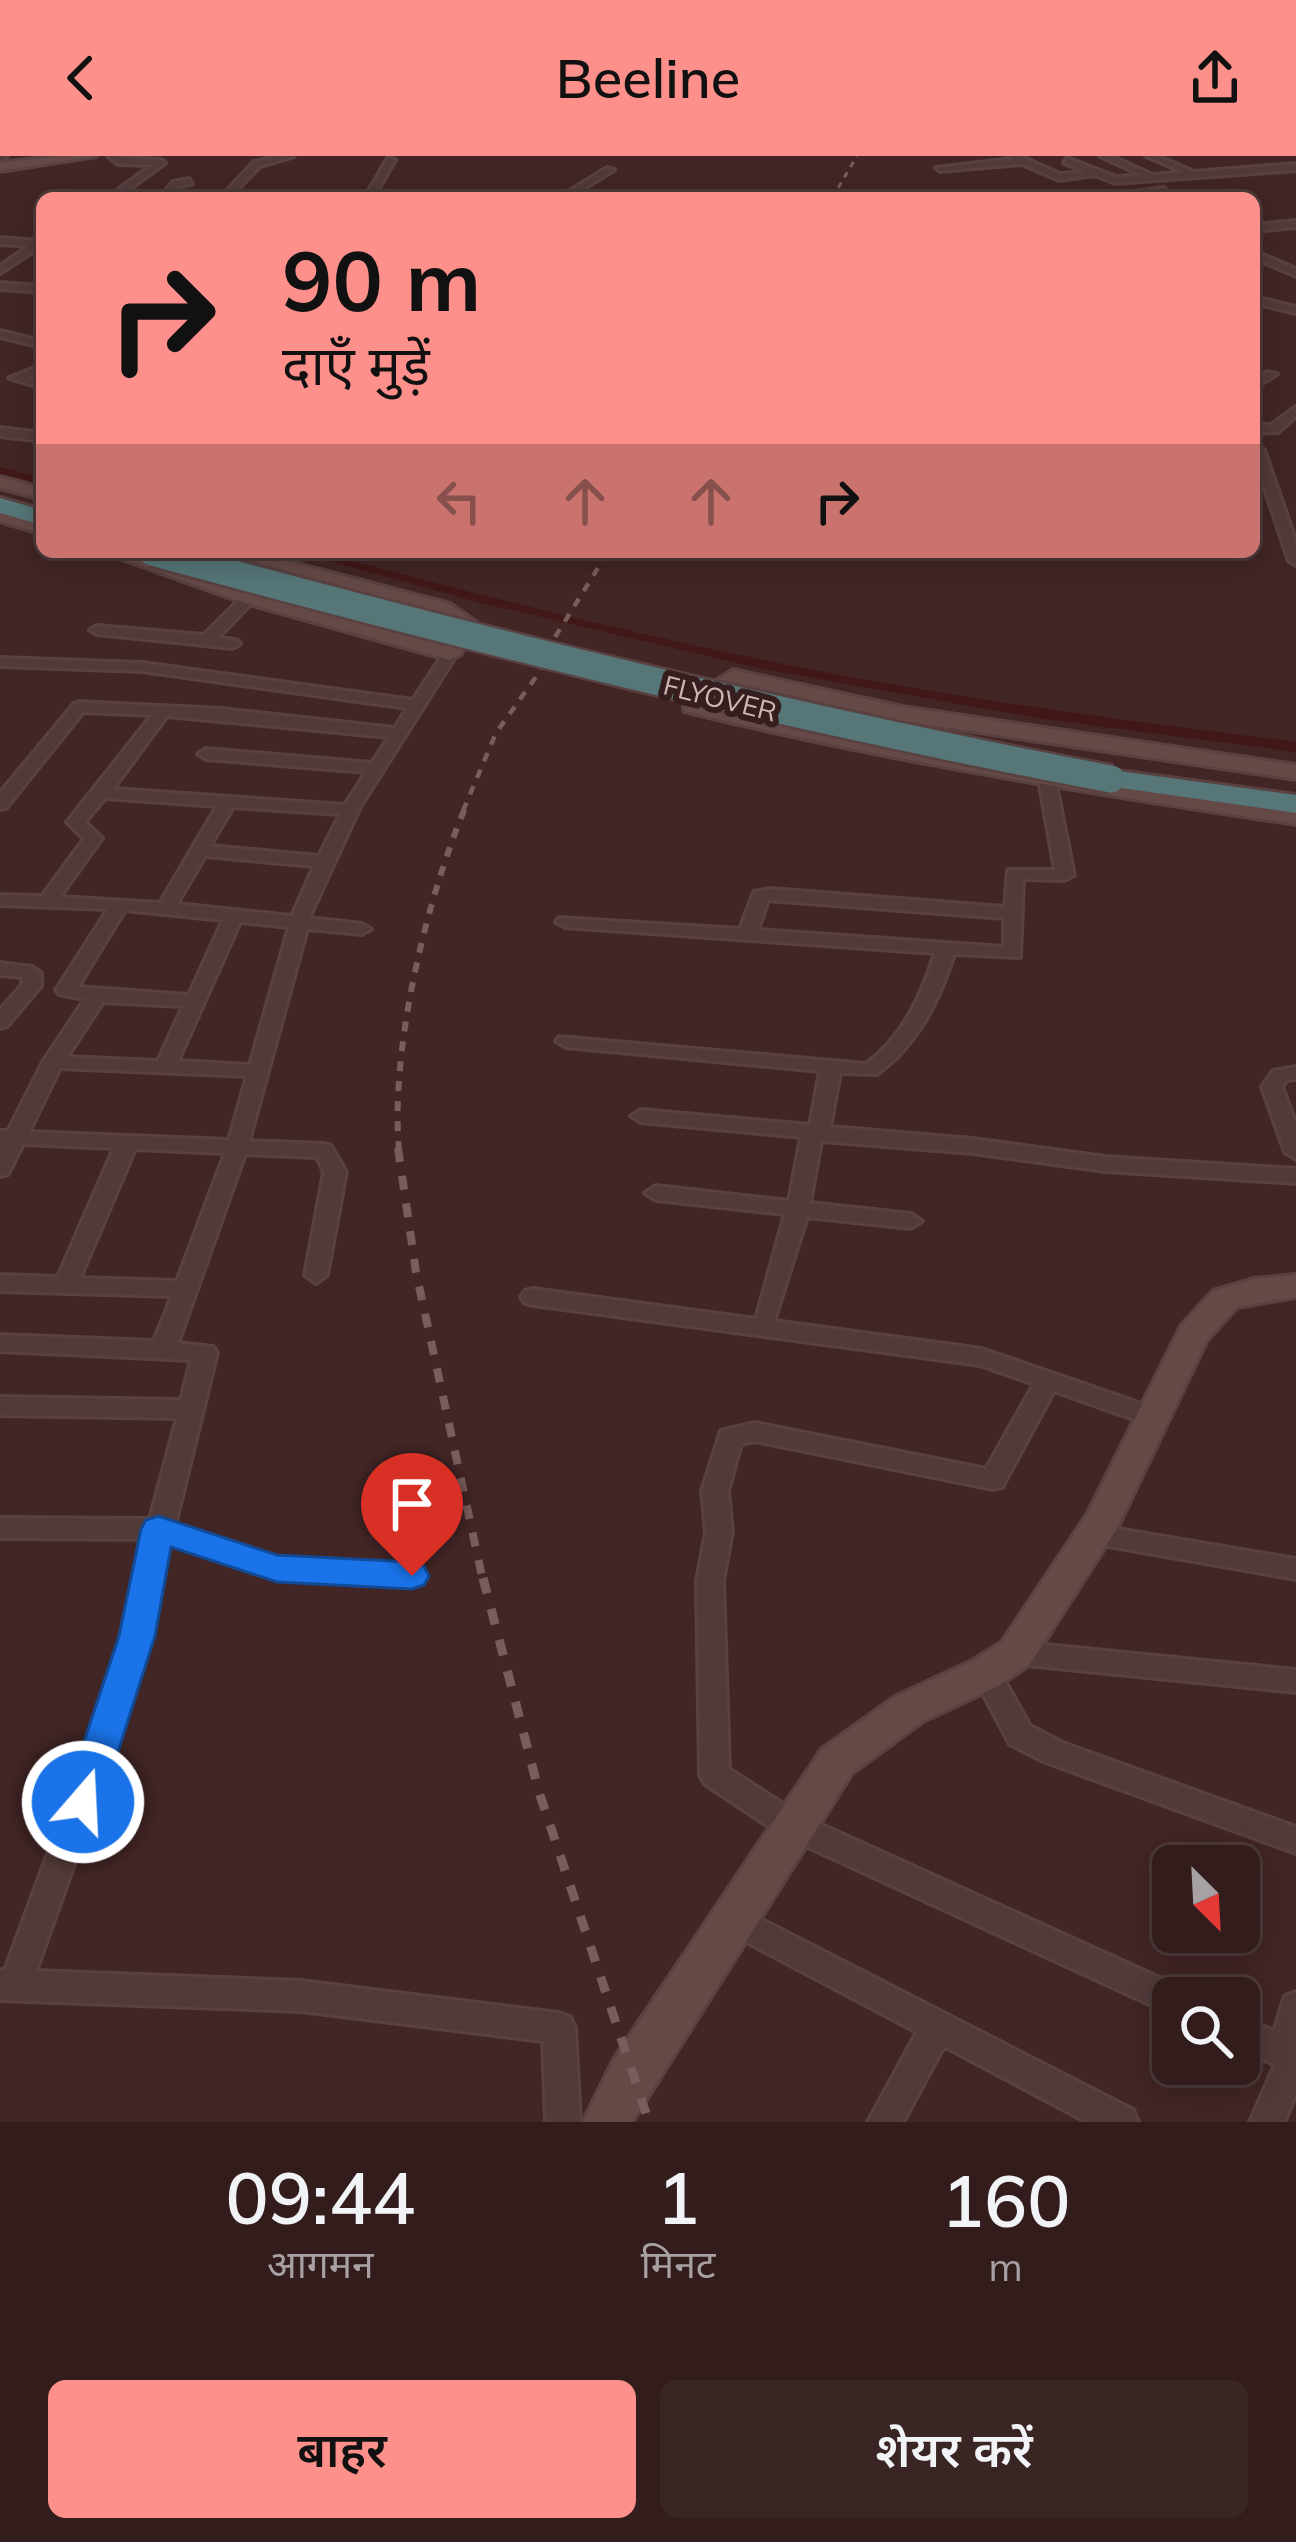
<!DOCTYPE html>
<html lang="hi">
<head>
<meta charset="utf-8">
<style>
  :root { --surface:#321c1c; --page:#3a2525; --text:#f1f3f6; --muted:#a8a1a3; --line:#4d3a3b; --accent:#fd908a }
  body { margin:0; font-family:Mulish,"Noto Sans Devanagari",sans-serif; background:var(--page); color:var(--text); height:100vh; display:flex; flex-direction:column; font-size:45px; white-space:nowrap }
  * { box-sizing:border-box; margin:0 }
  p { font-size:39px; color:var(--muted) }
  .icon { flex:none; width:66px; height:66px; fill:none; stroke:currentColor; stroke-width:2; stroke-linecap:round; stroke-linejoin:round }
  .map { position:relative; height:1966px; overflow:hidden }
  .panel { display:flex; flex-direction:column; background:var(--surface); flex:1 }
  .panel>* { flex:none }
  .top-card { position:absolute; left:36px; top:36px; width:1224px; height:366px; border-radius:18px; box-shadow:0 6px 30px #0003,0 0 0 3px var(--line); background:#fd908a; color:#111; overflow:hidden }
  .needle { width:78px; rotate:156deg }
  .tools { position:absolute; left:1152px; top:1689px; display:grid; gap:24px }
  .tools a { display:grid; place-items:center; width:108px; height:108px; border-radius:18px; background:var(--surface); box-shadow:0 6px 30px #0003,0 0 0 3px var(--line); font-size:60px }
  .pin { position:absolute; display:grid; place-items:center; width:102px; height:102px; color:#fff; margin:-123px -51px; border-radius:50% 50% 50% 0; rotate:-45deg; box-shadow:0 0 12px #0007 }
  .pin .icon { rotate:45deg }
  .me { position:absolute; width:132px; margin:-66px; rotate:19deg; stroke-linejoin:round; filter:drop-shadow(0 0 9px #0008) }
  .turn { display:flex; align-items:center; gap:42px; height:252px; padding:0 48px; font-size:54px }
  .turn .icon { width:156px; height:156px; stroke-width:2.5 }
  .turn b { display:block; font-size:84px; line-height:102px }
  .lanes { display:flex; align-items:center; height:114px; padding:0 48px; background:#0003; justify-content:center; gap:60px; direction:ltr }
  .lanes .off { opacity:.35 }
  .eta { display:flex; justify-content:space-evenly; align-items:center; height:204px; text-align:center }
  .eta b { font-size:72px; font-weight:600; line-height:84px }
  .action { display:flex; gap:24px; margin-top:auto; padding:24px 48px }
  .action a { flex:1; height:138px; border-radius:18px; background:var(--accent); color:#111; font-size:48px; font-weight:600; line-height:138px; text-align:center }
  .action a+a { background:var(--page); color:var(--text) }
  header { display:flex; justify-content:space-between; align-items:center; height:156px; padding:0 48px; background:var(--accent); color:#111; font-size:54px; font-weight:600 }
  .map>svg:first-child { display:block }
</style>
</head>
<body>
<header><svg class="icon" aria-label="back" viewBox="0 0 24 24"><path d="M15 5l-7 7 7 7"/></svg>Beeline<svg class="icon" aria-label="share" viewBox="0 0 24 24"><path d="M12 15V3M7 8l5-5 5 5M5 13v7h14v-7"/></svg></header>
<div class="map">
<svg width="1296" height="1966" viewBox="0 0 1296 1966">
  <rect width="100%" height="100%" fill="#422525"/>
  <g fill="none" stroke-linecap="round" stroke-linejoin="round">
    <path fill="#411817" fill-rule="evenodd" d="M 0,311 L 42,322 L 42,330 L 0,319 Z
      M 296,396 L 318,396 C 498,444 679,490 862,523 C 1006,549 1151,568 1296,586 L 1296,596 L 1043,563 L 763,513 L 481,447 Z"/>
    <defs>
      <path id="street" d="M 0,0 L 7,0 L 0,6 Z
        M 108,0 L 161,4 L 165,7 L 117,42 L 107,42 L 152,9 L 118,8 Z
        M 280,0 L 294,0 L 260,10 L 229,42 L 220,42 L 254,6 Z
        M 1008,0 L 1019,0 L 1060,18 L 1087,16 L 1064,7 L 1067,2 L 1116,21 L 1142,19 L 1100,0 L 1111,0 L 1152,19 L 1184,16 L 1146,0 L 1157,0 L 1194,16 L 1296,8 L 1296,14 L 1115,27 L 1095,19 L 1059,24 L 1022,8 L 940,15 L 936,12 L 1013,3 Z
        M 388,2 L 395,4 L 373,42 L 274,42 L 368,36 Z
        M 607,12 L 614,14 L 568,42 L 558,42 Z
        M 189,23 L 192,28 L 179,30 L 169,42 L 160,42 L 173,26 Z
        M 1164,32 L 1167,37 L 1149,38 L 1153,42 L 1142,42 L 1134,36 Z
        M 1296,65 L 1296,71 L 1254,75 L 1254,69 Z
        M 0,82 L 39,85 L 42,90 L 0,117 L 0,110 L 29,90 L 0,88 Z
        M 1254,95 L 1296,113 L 1296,120 L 1254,102 Z
        M 0,127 L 42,130 L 42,136 L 0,133 Z
        M 1254,141 L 1296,151 L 1296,157 L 1254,147 Z
        M 0,175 L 42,185 L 42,191 L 0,181 Z
        M 42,209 L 42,216 L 26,222 L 42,226 L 42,232 L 9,222 Z
        M 1267,216 L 1277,218 L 1254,232 L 1254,224 Z
        M 1296,251 L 1296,260 L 1278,276 L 1254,277 L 1254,269 L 1271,269 Z
        M 0,272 L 42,277 L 42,285 L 0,280 Z
        M 1254,289 L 1264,294 L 1296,386 L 1296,409 L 1289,405 L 1254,300 Z
        M 244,439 L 256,442 L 219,481 L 238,485 L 240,488 L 233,492 L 97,478 L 90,474 L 97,470 L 204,479 Z
        M 445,495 L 457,498 L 360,651 L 309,762 L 362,768 L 371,773 L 362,778 L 307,773 L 249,985 L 324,988 L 331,990 L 346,1016 L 327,1119 L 316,1127 L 305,1119 L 324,1016 L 317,1001 L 245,998 L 178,1187 L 213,1191 L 217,1197 L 175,1369 L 277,1403 L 412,1410 L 421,1413 L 425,1420 L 421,1427 L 412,1430 L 277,1423 L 170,1387 L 131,1548 L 36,1815 L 301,1825 L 559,1857 L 570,1861 L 575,1872 L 580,1966 L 546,1966 L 543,1885 L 301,1855 L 0,1844 L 0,1814 L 5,1814 L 103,1548 L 145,1383 L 0,1382 L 0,1362 L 150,1363 L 177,1262 L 0,1259 L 0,1241 L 181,1244 L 191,1204 L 0,1195 L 0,1179 L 154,1185 L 172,1140 L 0,1135 L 0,1119 L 58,1121 L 114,992 L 23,988 L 8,1018 L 0,1020 L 0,975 L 8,975 L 43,906 L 85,843 L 59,838 L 56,834 L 108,753 L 0,749 L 0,739 L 42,740 L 84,683 L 67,666 L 152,559 L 83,556 L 6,652 L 0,653 L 0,637 L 74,548 L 79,546 L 221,553 L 395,572 L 407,552 L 142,515 L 0,510 L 0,502 L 142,507 L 413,544 ZM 167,560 L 389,581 L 372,607 L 206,593 L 198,598 L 206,603 L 366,616 L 345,649 L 113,633 ZM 105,642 L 217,650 L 160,747 L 60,741 L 102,682 L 85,666 ZM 233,651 L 340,658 L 319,700 L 210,690 ZM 205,700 L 314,710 L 292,760 L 177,748 ZM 125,754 L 223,764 L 189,839 L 78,831 ZM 240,766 L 289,771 L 250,909 L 178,905 ZM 103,846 L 183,850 L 158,905 L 67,901 ZM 60,912 L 247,920 L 229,984 L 29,976 ZM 135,993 L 225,997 L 177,1125 L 80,1122 Z
        M 1047,619 L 1055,624 L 1074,719 L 1065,724 L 1023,723 L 1020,801 L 954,798 C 939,845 917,889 877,918 L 840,917 L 830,971 L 973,983 L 1105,1001 L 1296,1013 L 1296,1027 L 1105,1015 L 973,997 L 821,985 L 810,1047 L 911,1058 L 922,1065 L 911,1072 L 807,1061 L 774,1165 L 982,1193 L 1162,1255 L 1165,1261 L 1162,1267 L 1153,1270 L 1054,1235 L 1002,1331 L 993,1333 L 755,1285 L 741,1288 L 728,1335 L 732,1376 L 723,1425 L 729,1613 L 802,1660 L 1184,1833 L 1188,1842 L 1173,1842 L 1173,1859 L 780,1678 L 705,1628 L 700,1619 L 697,1425 L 706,1376 L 702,1335 L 721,1275 L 755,1267 L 986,1313 L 1034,1228 L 980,1209 L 533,1149 L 525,1147 L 521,1141 L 525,1135 L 533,1133 L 756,1163 L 785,1058 L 656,1044 L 645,1037 L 656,1030 L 789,1045 L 801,981 L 641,966 L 631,960 L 641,954 L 810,969 L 820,915 L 566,891 L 556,885 L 559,881 L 866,908 C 903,881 922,839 935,797 L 565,771 L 556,766 L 559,762 L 740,773 L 754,736 L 771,733 L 1005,751 L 1008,714 L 1055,714 L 1039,624 ZM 768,744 L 1004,762 L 1004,791 L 758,774 Z
        M 0,807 L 32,811 L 41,817 L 41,830 L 7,870 L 0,872 L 0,854 L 22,829 L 22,821 L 0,819 Z
        M 1296,911 L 1296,923 L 1287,924 L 1282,931 L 1296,968 L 1296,1003 L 1285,996 L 1262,931 L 1273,915 Z
        M 1094,1369 L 1296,1403 L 1296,1423 L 1085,1386 L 1081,1379 L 1085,1372 Z
        M 1016,1486 L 1296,1514 L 1296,1536 L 1016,1508 L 1006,1505 L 1002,1497 L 1006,1489 Z
        M 986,1506 L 996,1509 L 1030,1570 L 1063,1587 L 1296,1671 L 1296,1697 L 1043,1605 L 1010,1588 L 972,1517 L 976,1509 Z
        M 733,1749 L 1133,1954 L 1138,1966 L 1087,1966 L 944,1890 L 903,1966 L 868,1966 L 917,1876 L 722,1773 L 717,1763 L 722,1753 Z
        M 1296,1836 L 1296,1938 L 1284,1966 L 1250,1966 L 1275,1909 L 1239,1891 L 1239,1860 L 1274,1875 L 1285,1840 Z"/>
      <path id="secondary" d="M 61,0 L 96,0 L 0,15 L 0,7 Z
        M 0,321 L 42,332 L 42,343 L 0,332 Z
        M 0,353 L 42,366 L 42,378 L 0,365 Z
        M 103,396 L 132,396 L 256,438 L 444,490 L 455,468 L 436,456 L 220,396 L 252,396 L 450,448 L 476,466 L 461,498 L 450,504 L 242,446 Z
        M 733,514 L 903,551 L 1296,609 L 1296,623 L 903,565 L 737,527 L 709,548 C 903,595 1099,625 1296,654 L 1296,668 C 1090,637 887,605 684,555 L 684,545 Z
        M 1296,1119 L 1296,1141 L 1237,1151 L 1207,1184 L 1116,1374 L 1030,1508 L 1000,1529 L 923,1565 L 852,1617 L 632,1966 L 583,1966 L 614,1903 L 822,1593 L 895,1541 L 972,1505 L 1002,1486 L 1088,1357 L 1181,1170 L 1213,1135 L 1254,1123 Z"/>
      <path id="highway" d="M 0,342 L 42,354 L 42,369 L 0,357 Z
        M 1111,614 L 1296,639 L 1296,657 L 1100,629 L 1096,623 Z"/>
    </defs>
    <use href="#street" stroke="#584140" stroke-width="6"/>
    <use href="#secondary" stroke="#584140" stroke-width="6"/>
    <use href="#highway" stroke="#594141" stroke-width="6"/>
    <use href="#street" fill="#523a39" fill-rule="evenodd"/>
    <use href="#secondary" fill="#654947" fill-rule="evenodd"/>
    <use href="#highway" fill="#567678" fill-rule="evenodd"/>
    <path stroke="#795c5b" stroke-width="3" stroke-dasharray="6 6" stroke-linecap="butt" d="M 832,42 L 857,0"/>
    <path stroke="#795c5b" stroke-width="4.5" stroke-dasharray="9 9" stroke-linecap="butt" d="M 463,655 L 496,577 L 538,518 L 552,486 L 608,396"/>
    <path stroke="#795c5b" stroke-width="6" stroke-dasharray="10 10" stroke-linecap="butt" d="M 399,995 C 390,894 426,745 465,652"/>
    <path stroke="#795c5b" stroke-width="8" stroke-dasharray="14 14" stroke-linecap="butt" d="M 398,992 L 416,1116 L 483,1425"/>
    <path stroke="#795c5b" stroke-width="9" stroke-dasharray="16 16" stroke-linecap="butt" d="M 483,1422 L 539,1636 L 649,1966"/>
    <defs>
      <path id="highway-bridge" d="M 152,396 C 469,482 788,562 1111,623"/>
    </defs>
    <use href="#highway-bridge" stroke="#594141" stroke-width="32" stroke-linecap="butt"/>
    <use href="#highway-bridge" stroke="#567678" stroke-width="27"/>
  </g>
  <path fill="#1a73e8" stroke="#114b97" stroke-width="3" d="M 158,1360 L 277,1399 L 412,1406 L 424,1410 L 429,1420 L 424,1429 L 412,1433 L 277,1426 L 171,1391 L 155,1480 L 102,1646 L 96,1658 L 83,1662 L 69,1658 L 64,1646 L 119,1480 L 141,1373 L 146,1364 Z"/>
  <g text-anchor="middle" stroke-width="12" stroke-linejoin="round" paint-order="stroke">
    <g font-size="27" fill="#ccb7b6" stroke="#371e1e">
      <text transform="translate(720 543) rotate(14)" y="9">FLYOVER</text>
    </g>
  </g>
</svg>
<div class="tools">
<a><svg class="needle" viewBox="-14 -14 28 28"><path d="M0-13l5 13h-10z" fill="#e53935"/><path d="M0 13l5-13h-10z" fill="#a8a1a3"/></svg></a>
<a><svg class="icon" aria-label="search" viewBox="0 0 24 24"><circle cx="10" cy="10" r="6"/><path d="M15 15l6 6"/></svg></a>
</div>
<div class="pin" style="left:412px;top:1420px;background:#d93025"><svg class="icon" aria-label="arrive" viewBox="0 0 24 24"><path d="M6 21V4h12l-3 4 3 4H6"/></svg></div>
<svg class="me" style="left:83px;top:1646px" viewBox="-20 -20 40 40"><circle r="17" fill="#1a73e8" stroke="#fff" stroke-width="3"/><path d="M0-11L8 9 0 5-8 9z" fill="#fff"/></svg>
<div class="top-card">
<div class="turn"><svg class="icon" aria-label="right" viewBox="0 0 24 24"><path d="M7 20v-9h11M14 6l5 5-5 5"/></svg><div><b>90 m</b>दाएँ मुड़ें</div></div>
<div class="lanes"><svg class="icon off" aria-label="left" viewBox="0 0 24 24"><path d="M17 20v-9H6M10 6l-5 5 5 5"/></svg><svg class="icon off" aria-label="ahead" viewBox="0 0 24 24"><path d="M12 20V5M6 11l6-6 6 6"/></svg><svg class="icon off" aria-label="ahead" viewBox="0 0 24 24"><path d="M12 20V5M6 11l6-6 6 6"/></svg><svg class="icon" aria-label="right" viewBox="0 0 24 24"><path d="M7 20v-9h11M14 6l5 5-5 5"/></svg></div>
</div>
</div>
<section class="panel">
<div class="eta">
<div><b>09:44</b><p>आगमन</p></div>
<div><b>1</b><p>मिनट</p></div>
<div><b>160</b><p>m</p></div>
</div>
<div class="action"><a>बाहर</a><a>शेयर करें</a></div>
</section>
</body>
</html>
